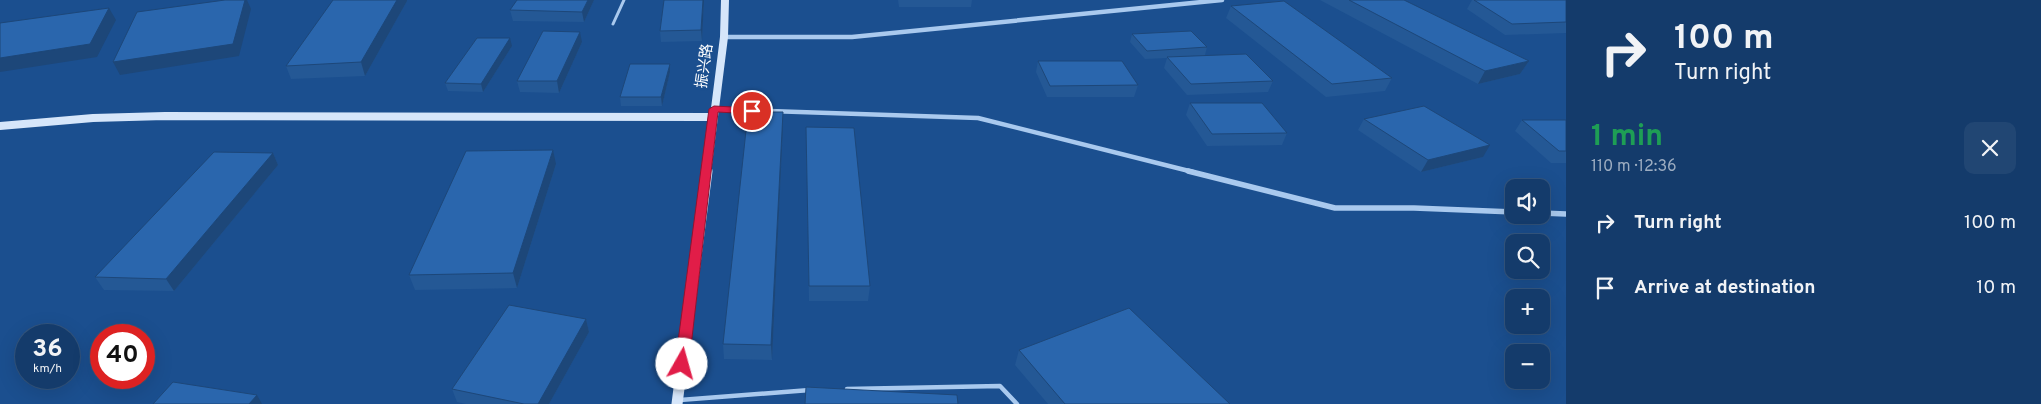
<!DOCTYPE html>
<html lang="en">
<head>
<meta charset="utf-8">
<style>
  :root { --surface:#143b6b; --page:#214673; --text:#f1f3f6; --muted:#9dadc1; --line:#33557e }
  body { margin:0; font-family:Overpass,"Noto Sans SC",sans-serif; background:var(--page); color:var(--text); height:100vh; display:flex; flex-direction:column; font-size:19px; white-space:nowrap }
  * { box-sizing:border-box; margin:0 }
  p { font-size:16px; color:var(--muted) }
  .icon { flex:none; width:28px; height:28px; fill:none; stroke:currentColor; stroke-width:2; stroke-linecap:round; stroke-linejoin:round }
  .map { position:relative; flex:1; overflow:hidden }
  .panel { display:flex; flex-direction:column; background:var(--surface); width:475px }
  .panel>* { flex:none }
  .top-card { background:#143b6b; color:var(--text); overflow:hidden }
  .tools { position:absolute; left:1505px; top:179px; display:grid; gap:10px }
  .tools a { display:grid; place-items:center; width:45px; height:45px; border-radius:10px; background:var(--surface); box-shadow:0 5px 20px #0002,0 0 0 1px var(--line); font-size:25px }
  .speed { position:absolute; left:15px; top:324px; display:flex; gap:10px; font-size:25px; font-weight:700; text-align:center }
  .speed>* { display:grid; place-content:center; width:65px; height:65px; border-radius:50%; background:var(--surface); box-shadow:0 5px 20px #0002,0 0 0 1px var(--line); line-height:1 }
  .speed small { font-size:12px; font-weight:400 }
  .speed .limit { border:8px solid #d22; background:#fff; color:#111 }
  .pin { position:absolute; display:grid; place-items:center; width:42px; height:42px; color:#fff; margin:-21px; border:2px solid #fff; border-radius:50%; box-shadow:0 1px 5px #0007 }
  .me { position:absolute; width:55px; margin:-28px; rotate:7deg; stroke-linejoin:round; filter:drop-shadow(0 0 4px #0008) }
  .turn { display:flex; align-items:center; gap:18px; height:105px; padding:0 25px; font-size:22px }
  .turn .icon { width:65px; height:65px; stroke-width:2.5 }
  .turn b { display:block; font-size:35px; line-height:42px }
  .round { display:grid; place-items:center; flex:none; width:52px; height:52px; border-radius:10px; background:var(--page) }
  .summary { display:flex; align-items:center; justify-content:space-between; height:85px; padding:0 25px }
  h1 { font-size:30px; font-weight:700; line-height:38px; color:#1e9e55 }
  ul { padding:0; list-style:none }
  li { display:flex; align-items:center; gap:15px; height:65px; padding:0 25px }
  li div { flex:1 }
  li b { display:block; font-size:19px }
  li em { font-style:normal }
  main { display:flex; flex:1; min-height:0 }
  .map>svg:first-child { display:block }
</style>
</head>
<body>
<main>
<div class="map">
<svg width="1566" height="404" viewBox="0 0 1566 404">
  <rect width="100%" height="100%" fill="#1b4f8f"/>
  <g fill="none" stroke-linecap="round" stroke-linejoin="round">
    <path stroke="#a9c9ee" stroke-width="3" d="M 613,24 L 624,0"/>
    <path stroke="#a9c9ee" stroke-width="4.5" d="M 847,389 L 1000,386 L 1017,404
      M 680,400 L 810,390"/>
    <path stroke="#a9c9ee" stroke-width="4.5" d="M 724,37 L 852,37 L 1222,0
      M 714,109 L 978,118 L 1193,172"/>
    <path stroke="#a9c9ee" stroke-width="5.5" d="M 1188,171 L 1335,208 L 1414,208 L 1514,212
      M 1541,213 L 1566,214"/>
    <path stroke="#d6e6fa" stroke-width="8" d="M 0,126 L 93,118 L 165,116 L 713,117
      M 707,172 L 724,37 L 725,0"/>
    <path stroke="#d6e6fa" stroke-width="11" d="M 677,404 L 707,171"/>
  </g>
  <path fill="#245895" d="M 594,0 L 584,22 L 513,21 L 510,10 Z
    M 664,0 L 704,0 L 702,41 L 661,42 L 660,31 Z
    M 898,0 L 972,0 L 971,7 L 899,7 Z
    M 1320,0 L 1404,0 L 1529,61 L 1520,74 L 1478,84 Z
    M 1472,0 L 1566,0 L 1566,33 L 1505,35 L 1467,9 Z
    M 407,1 L 365,76 L 291,79 L 286,66 Z
    M 1231,6 L 1392,78 L 1385,91 L 1326,97 L 1226,18 Z
    M 1132,34 L 1207,47 L 1205,55 L 1273,81 L 1268,92 L 1187,95 L 1164,68 L 1167,58 L 1145,59 L 1130,42 Z
    M 582,42 L 559,93 L 520,92 L 517,81 Z
    M 512,46 L 483,92 L 448,91 L 445,83 Z
    M 1038,61 L 1138,85 L 1134,97 L 1047,97 L 1036,72 Z
    M 670,64 L 670,72 L 662,106 L 621,106 L 620,97 Z
    M 1190,103 L 1287,133 L 1282,145 L 1207,146 L 1186,115 Z
    M 1364,119 L 1483,157 L 1421,172 L 1358,130 Z
    M 1522,120 L 1566,120 L 1566,163 L 1551,163 L 1515,131 Z
    M 783,126 L 772,360 L 724,359 L 723,344 Z
    M 806,127 L 870,286 L 868,301 L 809,301 Z
    M 273,153 L 278,165 L 174,291 L 104,290 L 95,277 Z
    M 556,164 L 517,288 L 415,290 L 409,275 Z
    M 586,319 L 589,332 L 549,404 L 466,404 L 457,402 L 452,389 Z
    M 1019,350 L 1230,404 L 1048,404 L 1015,365 Z"/>
  <path fill="#1d4779" d="M 245,0 L 247,0 L 251,9 L 239,56 L 120,75 L 113,62 Z
    M 397,0 L 407,0 L 407,1 L 365,76 L 361,62 Z
    M 588,0 L 594,0 L 584,22 L 582,12 Z
    M 703,0 L 704,0 L 702,41 L 701,30 Z
    M 109,8 L 116,20 L 97,57 L 0,72 L 0,58 Z
    M 580,32 L 582,42 L 559,93 L 557,81 Z
    M 510,38 L 512,46 L 483,92 L 481,84 Z
    M 1529,61 L 1520,74 L 1478,84 L 1485,71 Z
    M 670,64 L 670,72 L 662,106 L 661,97 Z
    M 783,112 L 783,126 L 772,360 L 771,345 Z
    M 1490,145 L 1483,157 L 1421,172 L 1428,160 Z
    M 553,150 L 556,164 L 517,288 L 513,273 Z
    M 273,153 L 278,165 L 174,291 L 166,279 Z
    M 586,319 L 589,332 L 549,404 L 538,404 Z
    M 257,395 L 262,404 L 249,404 Z"/>
  <path fill="#2a66ad" stroke="#1d4779" d="M 225,0 L 245,0 L 233,44 L 113,62 L 137,12 Z
    M 333,0 L 397,0 L 361,62 L 286,66 Z
    M 517,0 L 588,0 L 582,12 L 510,10 Z
    M 664,0 L 703,0 L 701,30 L 660,31 Z
    M 1349,0 L 1404,0 L 1529,61 L 1485,71 Z
    M 1474,0 L 1566,0 L 1566,22 L 1512,24 Z
    M 1284,1 L 1392,78 L 1332,84 L 1231,6 Z
    M 109,8 L 90,44 L 0,58 L 0,23 Z
    M 543,31 L 580,32 L 557,81 L 517,81 Z
    M 1191,31 L 1207,47 L 1147,51 L 1132,34 Z
    M 477,38 L 510,38 L 481,84 L 445,83 Z
    M 1246,54 L 1273,81 L 1191,84 L 1167,57 Z
    M 1038,61 L 1122,61 L 1138,85 L 1050,86 Z
    M 630,64 L 670,64 L 661,97 L 620,97 Z
    M 1190,103 L 1262,103 L 1287,133 L 1212,134 Z
    M 1424,106 L 1490,145 L 1428,160 L 1364,119 Z
    M 748,112 L 783,112 L 771,345 L 723,344 Z
    M 1522,120 L 1566,120 L 1566,151 L 1559,151 Z
    M 806,127 L 854,128 L 870,286 L 809,286 Z
    M 553,150 L 513,273 L 409,275 L 466,151 Z
    M 214,152 L 273,153 L 166,279 L 95,277 Z
    M 509,305 L 586,319 L 538,404 L 524,404 L 452,389 Z
    M 1129,308 L 1230,404 L 1065,404 L 1019,350 Z
    M 173,382 L 257,395 L 249,404 L 153,404 Z
    M 806,387 L 957,395 L 958,404 L 805,404 Z"/>
  <path fill="#e11d48" stroke="#92132f" d="M 714,106 L 752,108 L 757,111 L 752,114 L 718,112 L 689,364 L 687,368 L 682,369 L 677,368 L 675,364 L 709,109 Z"/>
  <g text-anchor="middle" stroke-width="5" stroke-linejoin="round" paint-order="stroke">
    <g font-size="15" fill="#fff" stroke="#1b4f8f">
      <text transform="translate(704 66) rotate(-82)" y="5">振兴路</text>
    </g>
  </g>
</svg>
<div class="tools">
<a><svg class="icon" aria-label="sound" viewBox="0 0 24 24"><path d="M4 9h4l5-4v14l-5-4H4zM17 9q2 3 0 6"/></svg></a>
<a><svg class="icon" aria-label="search" viewBox="0 0 24 24"><circle cx="10" cy="10" r="6"/><path d="M15 15l6 6"/></svg></a>
<a>+</a>
<a>−</a>
</div>
<div class="speed"><div>36<small>km/h</small></div><div class="limit">40</div></div>
<div class="pin" style="left:752px;top:111px;background:#d93025"><svg class="icon" aria-label="arrive" viewBox="0 0 24 24"><path d="M6 21V4h12l-3 4 3 4H6"/></svg></div>
<svg class="me" style="left:682px;top:364px" viewBox="-20 -20 40 40"><circle r="19" fill="#fff"/><path d="M0-13L10 11 0 6-10 11z" fill="#e11d48"/></svg>
</div>
<section class="panel">
<div class="top-card">
<div class="turn"><svg class="icon" aria-label="right" viewBox="0 0 24 24"><path d="M7 20v-9h11M14 6l5 5-5 5"/></svg><div><b>100 m</b>Turn right</div></div>
</div>
<div class="summary"><div><h1>1 min</h1><p>110 m · 12:36</p></div><a class="round"><svg class="icon" aria-label="close" viewBox="0 0 24 24"><path d="M6 6l12 12M18 6L6 18"/></svg></a></div>
<ul>
<li><svg class="icon" aria-label="right" viewBox="0 0 24 24"><path d="M7 20v-9h11M14 6l5 5-5 5"/></svg><div><b>Turn right</b></div><em>100 m</em></li>
<li><svg class="icon" aria-label="arrive" viewBox="0 0 24 24"><path d="M6 21V4h12l-3 4 3 4H6"/></svg><div><b>Arrive at destination</b></div><em>10 m</em></li>
</ul>
</section>
</main>
</body>
</html>
